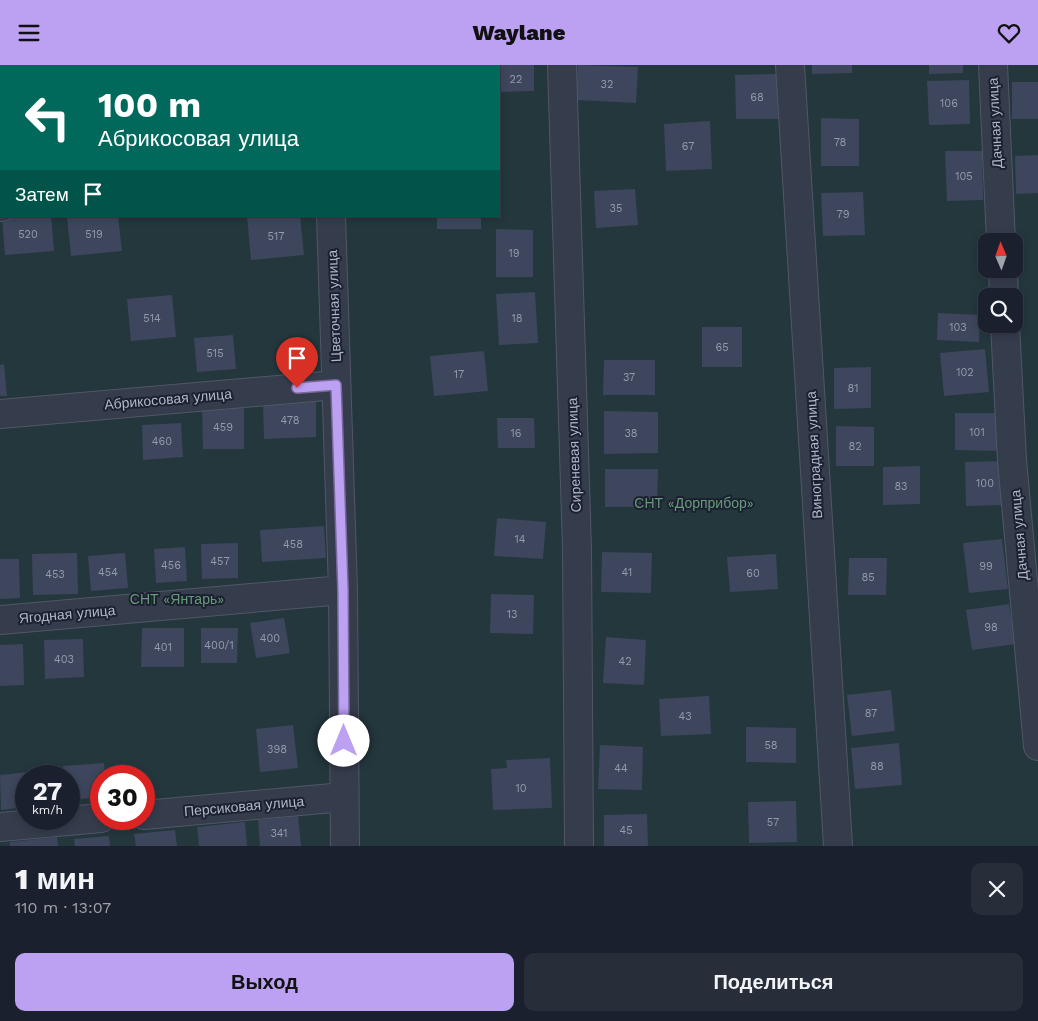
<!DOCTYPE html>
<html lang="ru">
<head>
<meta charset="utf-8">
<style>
  :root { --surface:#1a202d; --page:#272d39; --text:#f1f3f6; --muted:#9fa3aa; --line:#383e49; --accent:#bca0f2 }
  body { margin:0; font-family:"Work Sans",sans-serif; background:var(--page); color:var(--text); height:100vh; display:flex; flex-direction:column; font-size:19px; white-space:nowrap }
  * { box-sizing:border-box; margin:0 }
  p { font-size:16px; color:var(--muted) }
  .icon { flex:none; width:28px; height:28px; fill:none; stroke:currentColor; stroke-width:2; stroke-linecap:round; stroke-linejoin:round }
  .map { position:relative; height:781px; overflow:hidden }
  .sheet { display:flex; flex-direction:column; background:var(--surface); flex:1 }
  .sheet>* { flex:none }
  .top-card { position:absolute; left:0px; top:0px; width:500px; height:152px; box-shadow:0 2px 8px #0003,0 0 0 1px var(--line); background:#00695c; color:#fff; overflow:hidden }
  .needle { width:32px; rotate:358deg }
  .controls { position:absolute; left:978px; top:168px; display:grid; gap:10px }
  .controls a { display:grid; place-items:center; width:45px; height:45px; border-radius:10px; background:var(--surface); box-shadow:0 2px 8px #0003,0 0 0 1px var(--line); font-size:25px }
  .speed { position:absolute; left:15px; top:700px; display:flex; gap:10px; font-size:25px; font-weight:700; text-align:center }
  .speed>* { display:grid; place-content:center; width:65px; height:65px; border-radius:50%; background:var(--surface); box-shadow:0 2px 8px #0003,0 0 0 1px var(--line); line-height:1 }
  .speed small { font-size:12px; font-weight:400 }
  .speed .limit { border:8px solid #d22; background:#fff; color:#111 }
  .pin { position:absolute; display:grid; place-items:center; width:42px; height:42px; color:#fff; margin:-51px -21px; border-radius:50% 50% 50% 0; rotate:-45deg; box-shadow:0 0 5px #0007 }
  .pin .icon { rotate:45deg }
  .me { position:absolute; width:55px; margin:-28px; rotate:0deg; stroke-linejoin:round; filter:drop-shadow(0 0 4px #0008) }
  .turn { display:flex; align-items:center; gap:18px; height:105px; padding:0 15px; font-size:22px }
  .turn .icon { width:65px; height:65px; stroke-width:2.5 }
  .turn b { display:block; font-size:35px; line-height:42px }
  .then { display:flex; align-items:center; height:48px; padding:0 15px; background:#0003; gap:10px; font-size:19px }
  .round { display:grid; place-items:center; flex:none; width:52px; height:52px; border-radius:10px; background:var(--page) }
  .overview { display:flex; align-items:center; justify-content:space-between; height:85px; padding:0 15px }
  h1 { font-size:30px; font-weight:800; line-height:38px }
  .primary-button { display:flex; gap:10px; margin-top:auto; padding:10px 15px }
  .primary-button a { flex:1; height:58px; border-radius:10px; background:var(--accent); color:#111; font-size:20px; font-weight:800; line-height:58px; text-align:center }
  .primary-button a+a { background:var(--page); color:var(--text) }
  header { display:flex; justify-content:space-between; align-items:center; height:65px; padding:0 15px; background:var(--accent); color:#111; font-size:22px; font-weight:800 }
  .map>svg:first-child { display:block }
</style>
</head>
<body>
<header><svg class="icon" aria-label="menu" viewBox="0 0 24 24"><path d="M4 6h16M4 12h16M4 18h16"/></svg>Waylane<svg class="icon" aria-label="heart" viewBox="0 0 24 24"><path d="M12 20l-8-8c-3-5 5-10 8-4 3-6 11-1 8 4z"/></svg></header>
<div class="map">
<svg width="1038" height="781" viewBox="0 0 1038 781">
  <rect width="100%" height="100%" fill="#222a3c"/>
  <path fill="#23373d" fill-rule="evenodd" d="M 0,0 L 1038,0 L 1038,781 L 0,781 ZM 1,1 L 499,1 L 499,151 L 1,151 ZM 986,176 L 1014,176 L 1014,204 L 986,204 ZM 986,231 L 1014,231 L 1014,259 L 986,259 ZM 26,711 L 69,711 L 69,754 L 26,754 ZM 101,711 L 144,711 L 144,754 L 101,754 Z"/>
  <path fill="#3d465c" d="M 499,0 L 534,0 L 534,26 L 499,27 Z
    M 578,0 L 638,2 L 636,38 L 576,35 Z
    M 812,0 L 852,0 L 852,8 L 812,9 Z
    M 929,0 L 963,0 L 963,8 L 929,9 Z
    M 777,9 L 778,54 L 736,54 L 735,10 Z
    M 969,15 L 970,59 L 929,60 L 927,16 Z
    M 1012,17 L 1038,17 L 1038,54 L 1012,54 Z
    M 821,53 L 859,54 L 859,101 L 821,101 Z
    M 710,56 L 712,104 L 666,106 L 664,59 Z
    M 945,86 L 982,86 L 983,135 L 947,136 Z
    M 1038,90 L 1038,128 L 1016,129 L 1015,91 Z
    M 635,124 L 638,160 L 596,163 L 594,126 Z
    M 863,127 L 865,170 L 823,171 L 821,128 Z
    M 2,151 L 51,151 L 54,186 L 5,190 Z
    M 67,151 L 118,151 L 122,186 L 71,191 Z
    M 247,151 L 300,151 L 304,190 L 251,195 Z
    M 437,151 L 481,151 L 481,164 L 437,164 Z
    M 496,164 L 533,165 L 533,212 L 496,212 Z
    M 535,227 L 538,278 L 499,280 L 496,229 Z
    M 172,230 L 176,272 L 131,276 L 127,234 Z
    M 938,248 L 980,250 L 979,277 L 937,275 Z
    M 702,262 L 742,262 L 742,302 L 702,302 Z
    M 233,270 L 236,304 L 197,307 L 194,273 Z
    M 985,284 L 989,327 L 944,331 L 940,288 Z
    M 484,286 L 488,326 L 434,331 L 430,291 Z
    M 604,295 L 655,295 L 655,330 L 603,330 Z
    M 4,299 L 7,331 L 0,331 L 0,300 Z
    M 871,302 L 871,343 L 834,344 L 834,303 Z
    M 316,336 L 316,372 L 264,374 L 263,338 Z
    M 202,341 L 244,341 L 244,384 L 203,384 Z
    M 604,346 L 658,347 L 658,388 L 604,389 Z
    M 955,348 L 999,348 L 999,386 L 955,385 Z
    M 497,353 L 534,353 L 535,383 L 498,383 Z
    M 181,358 L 183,392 L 143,395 L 142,360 Z
    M 836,361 L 874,362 L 874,401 L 836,401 Z
    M 1003,396 L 1005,440 L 966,441 L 965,397 Z
    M 920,401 L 920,439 L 883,440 L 883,402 Z
    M 605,404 L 658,404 L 657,442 L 605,442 Z
    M 497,453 L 546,457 L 543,494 L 494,491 Z
    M 324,461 L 326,493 L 262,497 L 260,465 Z
    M 1002,474 L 1008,524 L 969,528 L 963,478 Z
    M 238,478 L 238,513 L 202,514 L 201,479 Z
    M 185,482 L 187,516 L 156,518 L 154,484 Z
    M 602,487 L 652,488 L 651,528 L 601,527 Z
    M 77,488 L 78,529 L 33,530 L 32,489 Z
    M 125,488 L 128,523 L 91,526 L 88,491 Z
    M 776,489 L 778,524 L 730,527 L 727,492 Z
    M 849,493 L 887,493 L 886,530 L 848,530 Z
    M 0,494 L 19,494 L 20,533 L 0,534 Z
    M 491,529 L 534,530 L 533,569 L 490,568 Z
    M 1009,539 L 1015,579 L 972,585 L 966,545 Z
    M 284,553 L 290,588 L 256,593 L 250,558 Z
    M 142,563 L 184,563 L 184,602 L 141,602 Z
    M 201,563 L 238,563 L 237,598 L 201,598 Z
    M 606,572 L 646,575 L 644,620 L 603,618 Z
    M 83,574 L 84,612 L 45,614 L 44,575 Z
    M 23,579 L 24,620 L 0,621 L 0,580 Z
    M 891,625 L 895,666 L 852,671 L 847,630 Z
    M 709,631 L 711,669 L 661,671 L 659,634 Z
    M 293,660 L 298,703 L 260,707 L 256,664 Z
    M 746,662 L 796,663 L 796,698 L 746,697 Z
    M 899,678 L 902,720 L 855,724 L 851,683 Z
    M 600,680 L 643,682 L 642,725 L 598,724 Z
    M 550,693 L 552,743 L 493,745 L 491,704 L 507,703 L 506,695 Z
    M 104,698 L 105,711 L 101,711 L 101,732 L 69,735 L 69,711 L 63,711 L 63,701 Z
    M 38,706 L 39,711 L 26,711 L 26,742 L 1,745 L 0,710 Z
    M 796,736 L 797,777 L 749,778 L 748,737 Z
    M 647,749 L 648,781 L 604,781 L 604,750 Z
    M 298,751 L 301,781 L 260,781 L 258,755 Z
    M 245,757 L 247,781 L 199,781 L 197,762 Z
    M 175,765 L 177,781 L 136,781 L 134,769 Z
    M 109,771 L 110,781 L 75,781 L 74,774 Z
    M 57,772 L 58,781 L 10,781 L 10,777 Z"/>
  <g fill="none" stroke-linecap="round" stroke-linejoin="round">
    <defs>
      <path id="minor" d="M 562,0 L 577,484 L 579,781
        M 790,0 L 838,781
        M 993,0 L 1001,176
        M 330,1 L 330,0
        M 0,142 L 1,142
        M 331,151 L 343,525 L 345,781
        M 1003,204 L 1004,231
        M 1005,259 L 1012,395 L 1038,681
        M 0,349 L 336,320
        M 0,555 L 343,525
        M 144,750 L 344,732
        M 0,762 L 101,753"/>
    </defs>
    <use href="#minor" stroke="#515767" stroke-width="30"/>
    <use href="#minor" stroke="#353c4c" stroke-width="28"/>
  </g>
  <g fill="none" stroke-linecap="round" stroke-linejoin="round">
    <defs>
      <path id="route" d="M 297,323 L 336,320 L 343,525 L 344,676"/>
    </defs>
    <use href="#route" stroke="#7a689d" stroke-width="12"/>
    <use href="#route" stroke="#bca0f2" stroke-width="9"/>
  </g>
  <g text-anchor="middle" stroke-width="4" stroke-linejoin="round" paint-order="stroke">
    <g font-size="11" fill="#949bad">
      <text x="516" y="18">22</text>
      <text x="607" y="23">32</text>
      <text x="757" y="36">68</text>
      <text x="949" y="42">106</text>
      <text x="840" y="81">78</text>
      <text x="688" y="85">67</text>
      <text x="964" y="115">105</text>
      <text x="616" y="147">35</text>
      <text x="843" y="153">79</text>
      <text x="28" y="173">520</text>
      <text x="94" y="173">519</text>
      <text x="276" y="175">517</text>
      <text x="514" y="192">19</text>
      <text x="152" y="257">514</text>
      <text x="517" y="257">18</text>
      <text x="958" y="266">103</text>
      <text x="722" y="286">65</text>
      <text x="215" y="292">515</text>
      <text x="965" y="311">102</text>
      <text x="459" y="313">17</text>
      <text x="629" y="316">37</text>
      <text x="853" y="327">81</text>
      <text x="290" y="359">478</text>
      <text x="223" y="366">459</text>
      <text x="977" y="371">101</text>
      <text x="516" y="372">16</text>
      <text x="631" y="372">38</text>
      <text x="162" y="380">460</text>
      <text x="855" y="385">82</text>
      <text x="985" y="422">100</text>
      <text x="901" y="425">83</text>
      <text x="520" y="478">14</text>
      <text x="293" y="483">458</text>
      <text x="220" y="500">457</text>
      <text x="171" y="504">456</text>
      <text x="986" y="505">99</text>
      <text x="108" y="511">454</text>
      <text x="627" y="511">41</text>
      <text x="753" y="512">60</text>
      <text x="55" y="513">453</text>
      <text x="868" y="516">85</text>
      <text x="512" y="553">13</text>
      <text x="991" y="566">98</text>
      <text x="270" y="577">400</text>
      <text x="219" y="584">400/1</text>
      <text x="163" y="586">401</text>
      <text x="64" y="598">403</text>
      <text x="625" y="600">42</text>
      <text x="871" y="652">87</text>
      <text x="685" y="655">43</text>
      <text x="771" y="684">58</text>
      <text x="277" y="688">398</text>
      <text x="877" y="705">88</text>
      <text x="621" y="707">44</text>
      <text x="521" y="727">10</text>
      <text x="773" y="761">57</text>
      <text x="626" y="769">45</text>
      <text x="279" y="772">341</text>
    </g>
    <g font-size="14" fill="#b1b7c8" stroke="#1b2131">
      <text transform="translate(995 58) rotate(-93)" y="5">Дачная улица</text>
      <text transform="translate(334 241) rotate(-92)" y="5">Цветочная улица</text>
      <text transform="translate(168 334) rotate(-5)" y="5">Абрикосовая улица</text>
      <text transform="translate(574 390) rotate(-92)" y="5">Сиреневая улица</text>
      <text transform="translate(814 390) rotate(-93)" y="5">Виноградная улица</text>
      <text transform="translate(1019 470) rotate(-95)" y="5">Дачная улица</text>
      <text transform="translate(67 549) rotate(-5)" y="5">Ягодная улица</text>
      <text transform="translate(244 741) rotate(-5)" y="5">Персиковая улица</text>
    </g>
    <g font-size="14" fill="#679a78" stroke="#1b2131">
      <text x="694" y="443">СНТ «Дорприбор»</text>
      <text x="177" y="539">СНТ «Янтарь»</text>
    </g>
  </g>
</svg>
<div class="controls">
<a><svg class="needle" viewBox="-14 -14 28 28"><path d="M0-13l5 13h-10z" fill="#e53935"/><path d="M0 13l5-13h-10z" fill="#9fa3aa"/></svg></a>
<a><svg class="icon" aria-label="search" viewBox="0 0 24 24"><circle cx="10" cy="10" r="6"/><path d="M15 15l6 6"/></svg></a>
</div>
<div class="speed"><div>27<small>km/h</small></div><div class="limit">30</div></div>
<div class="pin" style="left:297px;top:323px;background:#d93025"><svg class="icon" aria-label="arrive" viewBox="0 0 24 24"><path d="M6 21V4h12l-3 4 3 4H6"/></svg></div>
<svg class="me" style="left:344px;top:676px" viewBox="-20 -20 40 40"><circle r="19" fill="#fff"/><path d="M0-13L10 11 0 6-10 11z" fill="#bca0f2"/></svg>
<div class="top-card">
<div class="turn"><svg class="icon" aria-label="left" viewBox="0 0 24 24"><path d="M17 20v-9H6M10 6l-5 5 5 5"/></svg><div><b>100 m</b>Абрикосовая улица</div></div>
<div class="then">Затем<svg class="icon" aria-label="arrive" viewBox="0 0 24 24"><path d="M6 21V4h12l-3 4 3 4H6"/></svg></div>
</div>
</div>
<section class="sheet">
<div class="overview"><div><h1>1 мин</h1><p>110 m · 13:07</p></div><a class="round"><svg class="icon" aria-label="close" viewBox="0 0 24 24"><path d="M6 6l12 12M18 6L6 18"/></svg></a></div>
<div class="primary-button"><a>Выход</a><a>Поделиться</a></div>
</section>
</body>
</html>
